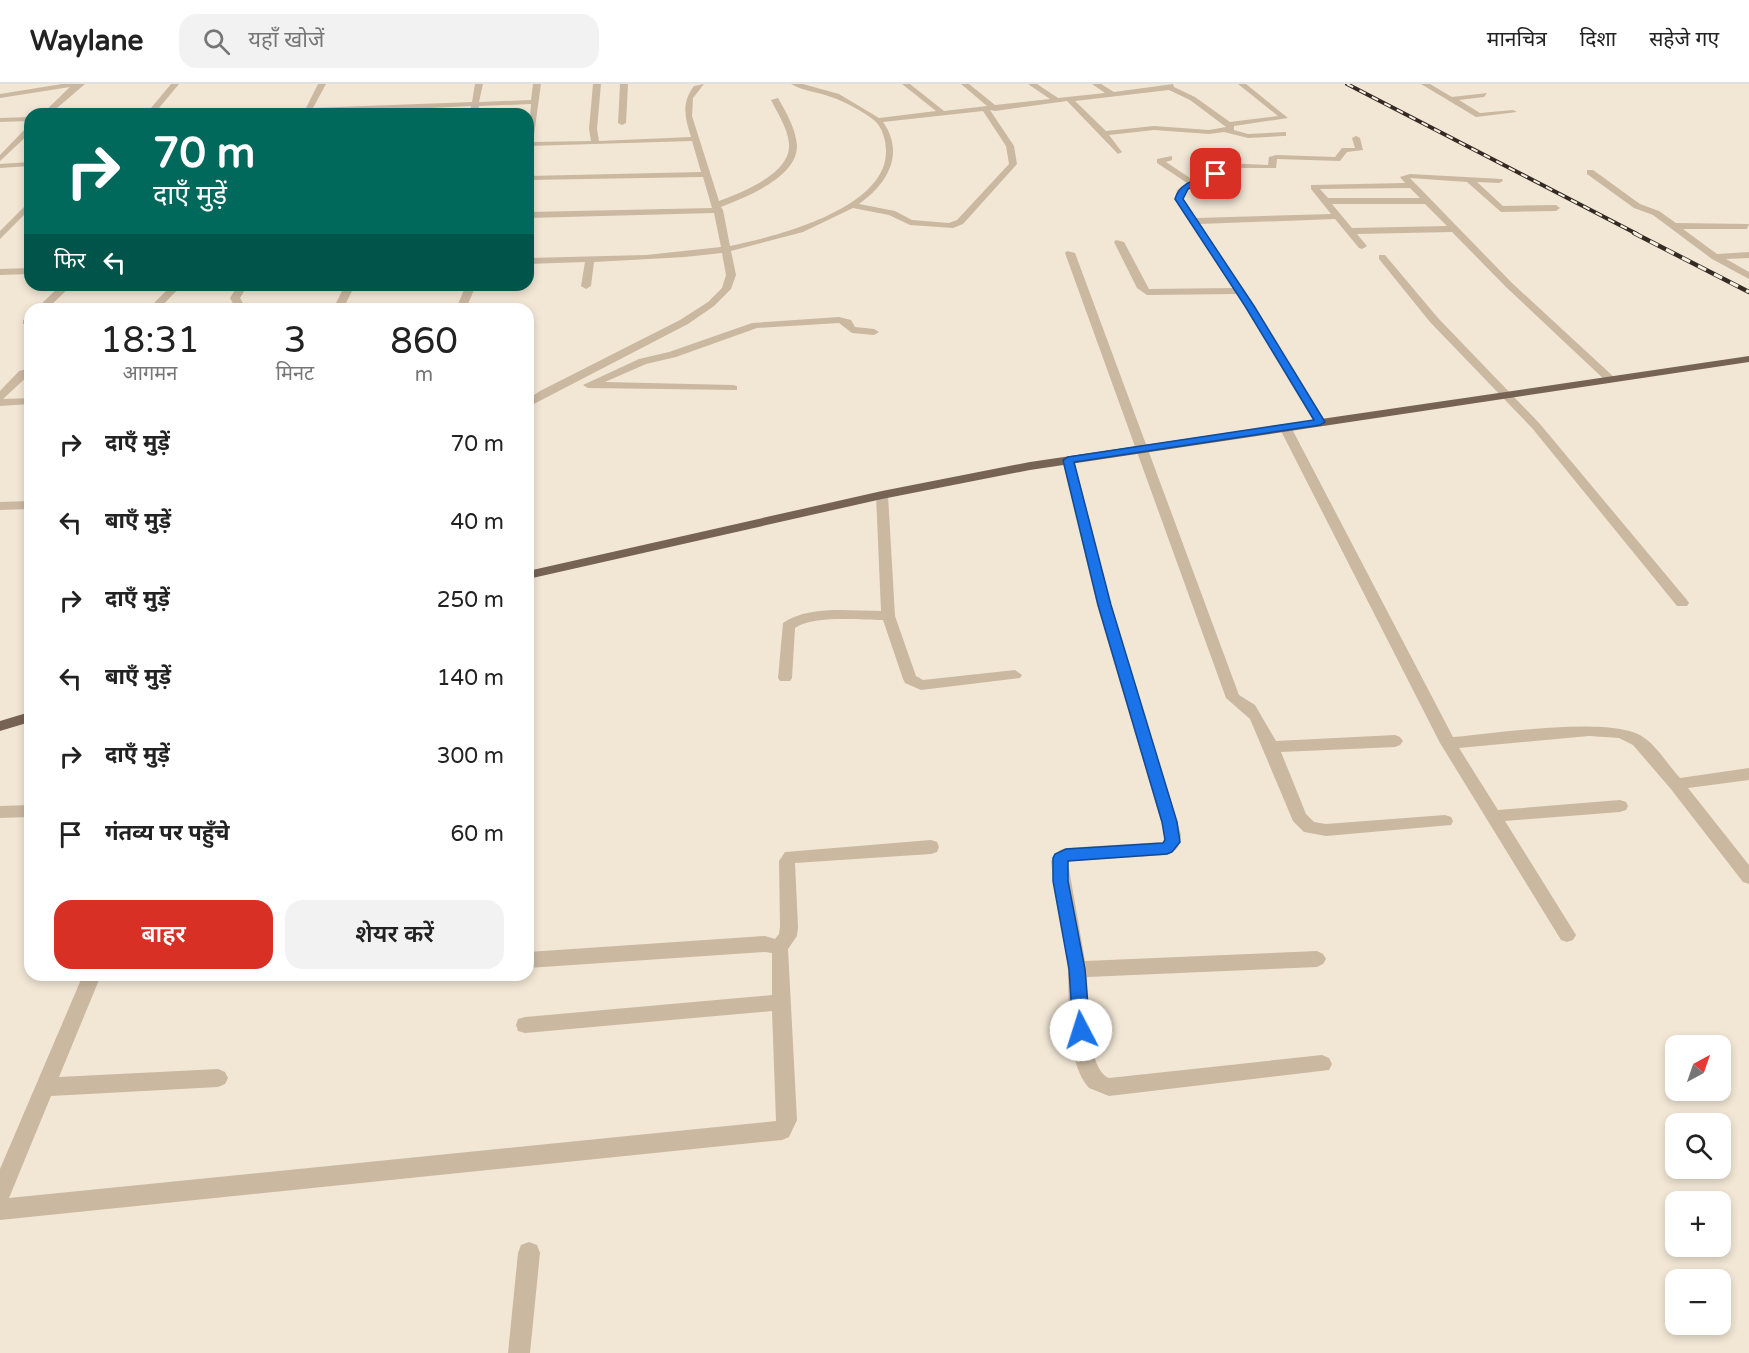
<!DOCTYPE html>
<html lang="hi">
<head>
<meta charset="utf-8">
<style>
  :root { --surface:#fff; --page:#f2f2f2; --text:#222; --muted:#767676; --line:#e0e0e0; --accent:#d93025 }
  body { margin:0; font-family:"Varela Round","Noto Sans Devanagari",sans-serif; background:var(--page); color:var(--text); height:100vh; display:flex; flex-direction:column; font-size:22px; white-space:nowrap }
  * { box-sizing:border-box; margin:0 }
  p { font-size:20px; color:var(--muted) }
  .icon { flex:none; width:33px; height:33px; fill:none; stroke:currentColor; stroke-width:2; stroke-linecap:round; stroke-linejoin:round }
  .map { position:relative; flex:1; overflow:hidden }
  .side { position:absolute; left:24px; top:219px; width:510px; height:678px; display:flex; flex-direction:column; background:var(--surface); border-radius:18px; box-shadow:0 3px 9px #0003 }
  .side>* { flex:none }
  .guide { position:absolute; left:24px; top:24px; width:510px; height:183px; border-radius:18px; box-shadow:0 3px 9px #0003; background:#00695c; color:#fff; overflow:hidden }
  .needle { width:39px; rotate:40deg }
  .fabs { position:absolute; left:1665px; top:951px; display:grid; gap:12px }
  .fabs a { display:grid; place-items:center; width:66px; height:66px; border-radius:12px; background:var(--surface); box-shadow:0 3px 9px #0003; font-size:30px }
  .pin { position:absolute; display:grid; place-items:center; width:51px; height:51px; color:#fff; margin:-26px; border-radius:12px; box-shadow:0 3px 9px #0006 }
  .me { position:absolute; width:66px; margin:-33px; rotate:355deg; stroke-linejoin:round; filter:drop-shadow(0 0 4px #0008) }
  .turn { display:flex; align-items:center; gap:21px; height:126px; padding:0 30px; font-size:27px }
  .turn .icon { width:78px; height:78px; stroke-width:2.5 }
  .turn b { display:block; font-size:42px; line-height:51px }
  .then { display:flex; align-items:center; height:57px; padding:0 30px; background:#0003; gap:12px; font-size:22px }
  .eta { display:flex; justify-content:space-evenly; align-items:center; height:102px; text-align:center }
  .eta b { font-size:36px; font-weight:600; line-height:42px }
  .cta { display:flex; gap:12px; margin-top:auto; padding:12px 30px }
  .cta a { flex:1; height:69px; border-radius:18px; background:var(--accent); color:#fff; font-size:24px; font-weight:600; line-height:69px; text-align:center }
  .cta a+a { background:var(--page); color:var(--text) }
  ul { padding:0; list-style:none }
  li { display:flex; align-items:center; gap:18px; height:78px; padding:0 30px }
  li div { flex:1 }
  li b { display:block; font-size:22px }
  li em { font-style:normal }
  header { display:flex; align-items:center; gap:36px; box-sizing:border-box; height:84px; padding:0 30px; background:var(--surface); border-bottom:2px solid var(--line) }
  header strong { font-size:28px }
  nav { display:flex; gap:33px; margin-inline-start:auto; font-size:21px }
  .search { width:420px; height:54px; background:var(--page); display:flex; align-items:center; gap:15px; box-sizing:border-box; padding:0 21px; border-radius:18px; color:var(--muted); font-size:22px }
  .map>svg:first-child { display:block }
</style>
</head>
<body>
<header>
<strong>Waylane</strong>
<div class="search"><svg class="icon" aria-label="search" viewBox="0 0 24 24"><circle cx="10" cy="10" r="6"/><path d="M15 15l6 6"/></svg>यहाँ खोजें</div>
<nav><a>मानचित्र</a><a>दिशा</a><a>सहेजे गए</a></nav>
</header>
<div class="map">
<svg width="1749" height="1269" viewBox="0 0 1749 1269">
  <rect width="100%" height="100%" fill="#f2e7d5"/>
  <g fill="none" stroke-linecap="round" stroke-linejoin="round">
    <path fill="#cab8a1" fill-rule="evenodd" d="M 62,0 L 85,0 L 50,30 L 42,30 L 70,3 L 0,14 L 0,10 Z
      M 171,0 L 179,0 L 154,30 L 146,30 Z
      M 318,0 L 326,0 L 313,24 L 472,18 L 475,0 L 483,0 L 479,18 L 531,16 L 533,0 L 541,0 L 533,58 L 591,57 L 589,45 L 593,0 L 601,0 L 597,45 L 599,57 L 691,53 C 685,34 681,19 694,2 L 704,0 L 693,14 L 692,32 L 719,117 C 742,108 791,90 789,60 C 788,45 778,30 771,16 L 778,14 C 786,28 796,45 797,62 C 797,94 745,113 721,123 L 723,126 L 730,162 C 774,153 887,125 886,67 C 886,58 883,44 875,37 C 864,28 844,17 831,13 C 818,8 802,7 791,0 L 803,0 L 839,10 L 879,34 L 936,27 L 902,0 L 910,0 L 944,27 L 987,22 L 961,0 L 969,0 L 995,21 L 1050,15 L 1028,0 L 1037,0 L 1058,14 L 1105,9 L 1092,0 L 1101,0 L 1114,8 L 1173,0 L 1174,3 L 1195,13 L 1230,38 L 1278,32 L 1238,0 L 1246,0 L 1288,34 L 1234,42 L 1234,46 L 1248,50 L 1286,48 L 1286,52 L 1283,52 L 1248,54 L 1224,48 L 1209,50 L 1154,46 L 1109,51 L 1122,68 L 1118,70 L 1067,17 L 995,27 L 990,26 L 1014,62 L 1017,80 L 963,140 L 953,144 L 910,141 L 889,131 L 853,124 L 803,148 L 731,167 L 736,191 L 731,205 L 714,222 L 688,240 L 528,323 L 528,315 L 540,307 L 680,236 L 708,218 L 722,204 L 726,191 L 722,169 L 685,173 L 594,178 L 591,202 L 586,205 L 581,202 L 585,178 L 528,180 L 528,174 L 646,171 L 721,163 L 714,129 L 528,134 L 528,128 L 712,124 L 703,93 L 528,96 L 528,92 L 701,88 L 692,57 L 528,62 L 531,20 L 479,22 L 478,27 L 474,29 L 470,27 L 471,22 L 310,30 L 196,30 L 200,28 L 306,24 ZM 1169,6 L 1190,16 L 1226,43 L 1209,46 L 1154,42 L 1106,47 L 1075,17 ZM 983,27 L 1006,62 L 1009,80 L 957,136 L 949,139 L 912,136 L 895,127 L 859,120 C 888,100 905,69 883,38 Z
      M 620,0 L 628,0 L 626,39 L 622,41 L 618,39 Z
      M 1421,0 L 1430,0 L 1452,13 L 1487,9 L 1484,13 L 1459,16 L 1480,29 L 1513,26 L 1517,28 L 1476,33 Z
      M 30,33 L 30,37 L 0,38 L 0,34 Z
      M 27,43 L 30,43 L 30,49 L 0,77 L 0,71 Z
      M 1356,52 L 1360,54 L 1363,66 L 1347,68 L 1340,77 L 1277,75 L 1276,84 L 1225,84 L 1218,95 L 1195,101 L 1184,109 L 1183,115 L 1196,134 L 1331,130 L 1311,105 L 1311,101 L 1405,99 L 1400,93 L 1410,90 L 1502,95 L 1503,97 L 1499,99 L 1477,98 L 1503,122 L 1556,121 L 1560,124 L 1556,127 L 1501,128 L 1467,98 L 1410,94 L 1512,199 L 1615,294 L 1615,298 L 1607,298 L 1506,203 L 1452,148 L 1357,150 L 1367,162 L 1362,165 L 1359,164 L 1335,135 L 1199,140 L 1255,222 L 1326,338 L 1320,341 L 1314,338 L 1237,210 L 1147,211 L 1137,204 L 1114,158 L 1116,156 L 1124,158 L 1149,205 L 1233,204 L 1175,115 L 1177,106 L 1187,99 L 1157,79 L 1157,75 L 1172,72 L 1172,76 L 1166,78 L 1193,96 L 1212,91 L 1223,79 L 1268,81 L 1269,73 L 1276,71 L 1335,73 L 1342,64 L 1355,64 L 1352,54 ZM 1410,104 L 1420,114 L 1328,114 L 1320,105 ZM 1332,120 L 1425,120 L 1447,142 L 1352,144 Z
      M 30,78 L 30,82 L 0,84 L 0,80 Z
      M 1587,86 L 1593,86 L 1640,120 L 1659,127 L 1676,139 L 1749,140 L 1747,145 L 1683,145 L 1717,170 L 1749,168 L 1749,174 L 1726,175 L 1749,188 L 1749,195 L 1712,175 L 1653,131 L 1634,124 L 1587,90 Z
      M 30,117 L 30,125 L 0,155 L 0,147 Z
      M 1067,167 L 1075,169 L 1239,611 L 1255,621 L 1276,657 L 1395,651 L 1400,653 L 1403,657 L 1400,661 L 1395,663 L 1281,668 L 1306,730 L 1314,738 L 1326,740 L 1445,731 L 1451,733 L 1453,737 L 1451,741 L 1326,752 L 1304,748 L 1293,737 L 1250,635 L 1226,614 L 1065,169 Z
      M 1379,171 L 1385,171 L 1438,234 L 1540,340 L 1687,516 L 1689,519 L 1687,522 L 1677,522 L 1532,344 L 1430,238 L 1379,175 Z
      M 30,184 L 30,190 L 0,191 L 0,185 Z
      M 61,201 L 72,201 L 47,225 L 36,225 Z
      M 172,201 L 182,201 L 159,225 L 148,225 Z
      M 238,201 L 248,201 L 240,214 L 246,225 L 236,225 L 230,214 Z
      M 345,201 L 355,201 L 343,225 L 333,225 Z
      M 466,201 L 476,201 L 466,225 L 456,225 Z
      M 30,233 L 30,240 L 23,240 L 23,236 Z
      M 839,233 L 851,236 L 855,243 L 874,245 L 879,248 L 874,251 L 852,249 L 839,239 L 757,244 L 676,273 L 646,280 L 605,298 L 733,301 L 737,302 L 737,306 L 588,304 L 583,301 L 639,275 L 669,268 L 752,239 Z
      M 30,284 L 30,290 L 3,315 L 30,314 L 30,320 L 0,322 L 0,307 L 19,287 Z
      M 1286,342 L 1292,345 L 1453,653 C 1494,650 1611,631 1643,653 C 1657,662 1668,681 1680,694 L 1749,684 L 1749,696 L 1688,704 L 1749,781 L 1749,800 L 1743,798 L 1670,704 L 1633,661 L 1619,654 L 1589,652 L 1459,664 L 1498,726 L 1620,716 L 1626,718 L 1628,722 L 1626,726 L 1620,728 L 1505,737 L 1576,851 L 1573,856 L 1567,858 L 1561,856 L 1440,659 L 1280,345 Z
      M 1068,372 L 1074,376 L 1111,521 L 1181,751 C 1181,761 1176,768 1167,771 L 1070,777 L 1068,779 L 1085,877 L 1317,867 L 1323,870 L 1326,875 L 1323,880 L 1317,883 L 1087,893 C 1088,915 1086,985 1109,994 L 1322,971 L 1329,974 L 1332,980 L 1329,986 L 1109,1012 L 1089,1004 C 1063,974 1071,911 1067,873 C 1063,841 1054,809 1051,777 L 1060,766 L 1066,764 L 1163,758 L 1165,751 L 1097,521 L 1062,376 Z
      M 882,407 L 888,411 L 895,532 L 916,592 L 923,596 L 1015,586 L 1022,591 L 1020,594 L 921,606 L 905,599 L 903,595 L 883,536 C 860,536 813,531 795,544 L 792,594 L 790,597 L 780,597 L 778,594 L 783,539 C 809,521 851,527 881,527 L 876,411 Z
      M 30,417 L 30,425 L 0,426 L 0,418 Z
      M 30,721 L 30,733 L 0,734 L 0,722 Z
      M 931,756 L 937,758 L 939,763 L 937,768 L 931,770 L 795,779 L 798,843 L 797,852 L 788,865 L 797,1036 L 789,1053 L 782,1056 L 0,1136 L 0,1085 L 83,891 L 101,891 L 59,993 L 218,985 L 225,988 L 228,994 L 225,1000 L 218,1003 L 51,1012 L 9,1114 L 776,1037 L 772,927 L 525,949 L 518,947 L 516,941 L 518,935 L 525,933 L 772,911 L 772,869 L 765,868 L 528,884 L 528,868 L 765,852 L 775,855 L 779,850 L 780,843 L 779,777 L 785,768 Z
      M 529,1158 L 537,1161 L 540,1169 L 530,1269 L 508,1269 L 518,1169 L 521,1161 Z"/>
    <path fill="#776354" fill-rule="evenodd" d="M 1749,272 L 1749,278 L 1030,386 L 882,415 L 528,495 L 528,487 L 882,407 L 1030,378 Z
      M 30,628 L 30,638 L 0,647 L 0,637 Z"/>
    <defs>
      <path id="rail-far1" d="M 1347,0 L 1637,150"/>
      <path id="rail" d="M 1634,149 L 1749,208"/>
    </defs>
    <use href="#rail-far1" stroke="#342b24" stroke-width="4"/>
    <use href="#rail" stroke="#342b24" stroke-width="4.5"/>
    <use href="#rail-far1" stroke="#faf1e1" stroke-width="2" stroke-dasharray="7" stroke-linecap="butt"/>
    <use href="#rail" stroke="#faf1e1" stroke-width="3" stroke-dasharray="9" stroke-linecap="butt"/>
  </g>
  <path fill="#1a73e8" stroke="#114b97" stroke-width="1.5" d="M 1214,88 L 1220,90 L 1188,105 L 1183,115 L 1254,222 L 1325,338 L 1320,341 L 1074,378 L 1111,521 L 1177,738 L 1180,758 L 1172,768 L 1167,770 L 1068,777 L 1068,797 L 1085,885 L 1090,946 L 1087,952 L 1081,954 L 1075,952 L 1073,946 L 1069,885 L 1053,797 L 1053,774 L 1055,770 L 1066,765 L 1163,759 L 1165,756 L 1162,738 L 1098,521 L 1063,376 L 1068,373 L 1314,336 L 1245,222 L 1175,115 C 1179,98 1200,94 1214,88 Z"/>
</svg>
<div class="fabs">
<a><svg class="needle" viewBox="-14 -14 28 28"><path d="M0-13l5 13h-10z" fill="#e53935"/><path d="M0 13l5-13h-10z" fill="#767676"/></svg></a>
<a><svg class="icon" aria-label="search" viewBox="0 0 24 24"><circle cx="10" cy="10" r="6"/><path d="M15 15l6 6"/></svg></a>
<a>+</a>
<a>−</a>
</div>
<div class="pin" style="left:1216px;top:90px;background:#d93025"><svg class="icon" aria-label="arrive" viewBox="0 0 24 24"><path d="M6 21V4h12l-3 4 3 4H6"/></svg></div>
<svg class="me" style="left:1081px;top:946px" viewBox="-20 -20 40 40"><circle r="19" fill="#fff"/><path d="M0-13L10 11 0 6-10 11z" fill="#1a73e8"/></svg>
<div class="guide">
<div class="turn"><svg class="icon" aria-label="right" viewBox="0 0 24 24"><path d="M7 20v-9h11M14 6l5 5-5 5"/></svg><div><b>70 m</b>दाएँ मुड़ें</div></div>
<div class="then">फिर<svg class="icon" aria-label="left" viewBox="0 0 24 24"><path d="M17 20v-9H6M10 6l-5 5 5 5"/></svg></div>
</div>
<section class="side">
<div class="eta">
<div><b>18:31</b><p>आगमन</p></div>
<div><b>3</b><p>मिनट</p></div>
<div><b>860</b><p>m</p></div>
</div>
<ul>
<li><svg class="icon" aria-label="right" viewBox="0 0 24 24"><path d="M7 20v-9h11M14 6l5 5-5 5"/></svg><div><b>दाएँ मुड़ें</b></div><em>70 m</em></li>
<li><svg class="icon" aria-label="left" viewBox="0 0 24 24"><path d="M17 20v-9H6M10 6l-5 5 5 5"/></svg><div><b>बाएँ मुड़ें</b></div><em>40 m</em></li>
<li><svg class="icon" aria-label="right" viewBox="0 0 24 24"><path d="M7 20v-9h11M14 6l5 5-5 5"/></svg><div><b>दाएँ मुड़ें</b></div><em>250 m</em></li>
<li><svg class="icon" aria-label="left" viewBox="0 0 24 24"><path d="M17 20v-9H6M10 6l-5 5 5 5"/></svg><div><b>बाएँ मुड़ें</b></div><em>140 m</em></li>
<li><svg class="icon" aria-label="right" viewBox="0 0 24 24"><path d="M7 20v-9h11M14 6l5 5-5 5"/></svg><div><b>दाएँ मुड़ें</b></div><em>300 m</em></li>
<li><svg class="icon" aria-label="arrive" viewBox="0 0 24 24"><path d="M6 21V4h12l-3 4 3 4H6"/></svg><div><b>गंतव्य पर पहुँचे</b></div><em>60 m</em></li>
</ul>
<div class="cta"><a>बाहर</a><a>शेयर करें</a></div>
</section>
</div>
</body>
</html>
